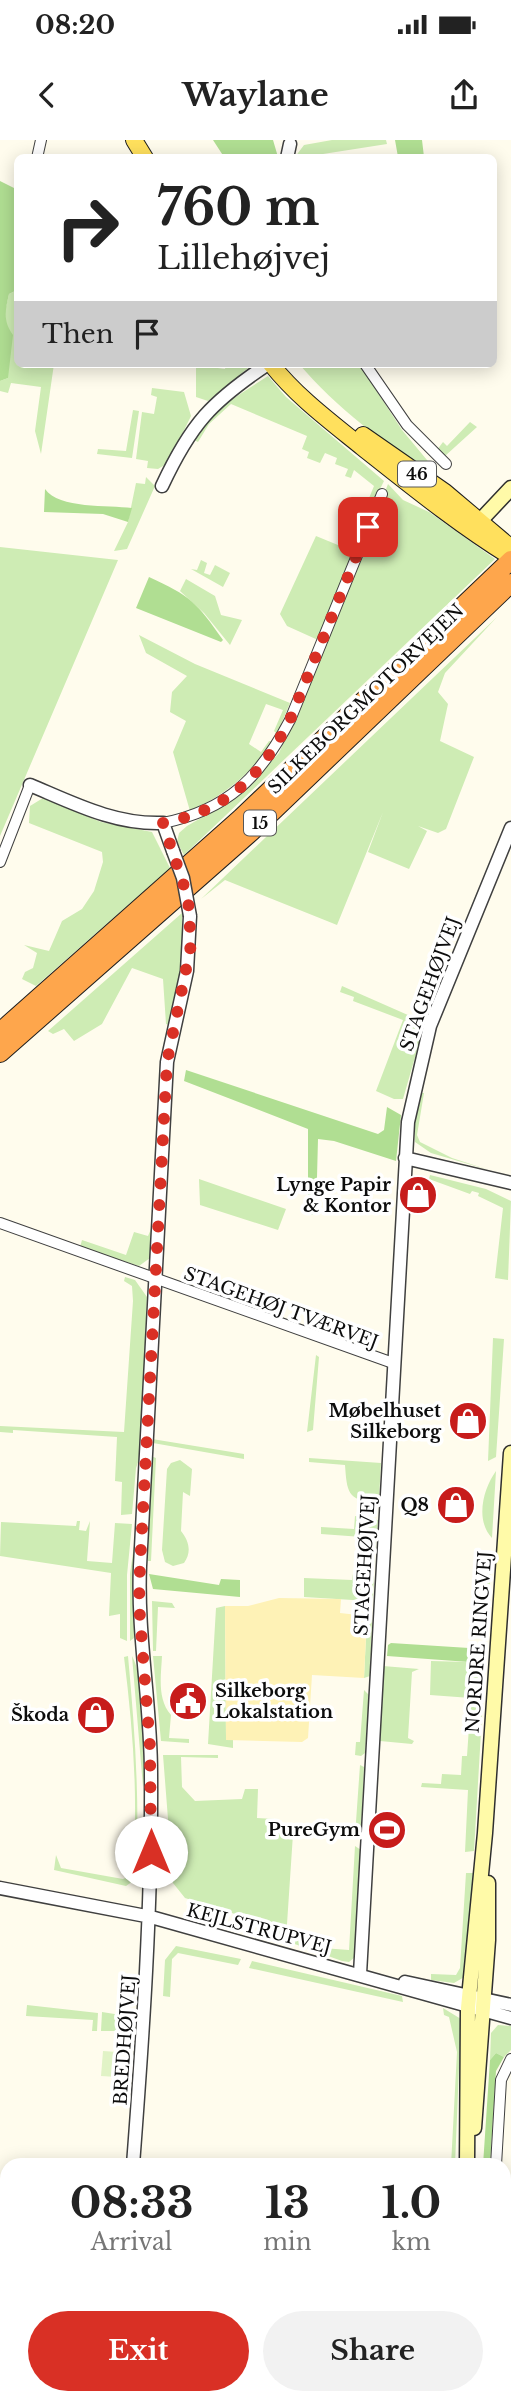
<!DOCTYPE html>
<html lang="en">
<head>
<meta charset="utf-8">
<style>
  :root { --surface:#fff; --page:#f2f2f2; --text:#222; --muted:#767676; --accent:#d93025 }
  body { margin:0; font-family:"Libre Baskerville",serif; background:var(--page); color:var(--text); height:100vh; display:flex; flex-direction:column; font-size:26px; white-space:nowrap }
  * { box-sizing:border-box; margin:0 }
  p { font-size:23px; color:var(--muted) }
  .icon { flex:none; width:38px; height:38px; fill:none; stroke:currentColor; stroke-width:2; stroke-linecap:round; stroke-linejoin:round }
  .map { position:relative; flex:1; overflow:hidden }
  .details { position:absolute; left:0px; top:2018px; width:511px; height:247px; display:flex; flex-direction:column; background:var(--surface); border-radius:21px 21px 0 0; box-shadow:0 4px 18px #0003 }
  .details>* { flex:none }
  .banner { position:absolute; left:14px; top:14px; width:483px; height:214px; border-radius:10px; box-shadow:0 4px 18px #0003; background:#fff; color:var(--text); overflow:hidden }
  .pin { position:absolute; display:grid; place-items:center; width:60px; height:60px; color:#fff; margin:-30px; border-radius:14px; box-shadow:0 4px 10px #0006 }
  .me { position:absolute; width:77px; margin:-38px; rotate:0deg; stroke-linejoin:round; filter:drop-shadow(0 0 5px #0008) }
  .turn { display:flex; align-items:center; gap:24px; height:147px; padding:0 28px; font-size:32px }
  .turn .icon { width:91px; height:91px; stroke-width:2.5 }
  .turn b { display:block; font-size:49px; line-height:60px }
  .then { display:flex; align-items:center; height:66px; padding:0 28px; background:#0003; gap:14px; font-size:26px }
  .eta { display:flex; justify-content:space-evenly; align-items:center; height:119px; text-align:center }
  .eta b { font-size:42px; font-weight:700; line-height:49px }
  .cta { display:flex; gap:14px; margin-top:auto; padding:14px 28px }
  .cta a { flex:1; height:80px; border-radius:42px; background:var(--accent); color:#fff; font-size:28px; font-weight:700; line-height:80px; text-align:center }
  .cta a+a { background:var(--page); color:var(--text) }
  .status { display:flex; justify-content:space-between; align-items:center; height:49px; padding:0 35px; background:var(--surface); direction:ltr }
  .status svg { height:19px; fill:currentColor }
  header { display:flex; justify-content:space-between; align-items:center; height:91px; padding:0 28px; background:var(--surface); font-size:32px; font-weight:700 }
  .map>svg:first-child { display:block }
</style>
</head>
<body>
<div class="status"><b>08:20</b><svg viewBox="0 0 49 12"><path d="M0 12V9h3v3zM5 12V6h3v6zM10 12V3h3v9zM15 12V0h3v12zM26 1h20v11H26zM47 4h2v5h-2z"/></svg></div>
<header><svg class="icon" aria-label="back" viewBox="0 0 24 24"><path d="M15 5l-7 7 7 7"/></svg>Waylane<svg class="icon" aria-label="share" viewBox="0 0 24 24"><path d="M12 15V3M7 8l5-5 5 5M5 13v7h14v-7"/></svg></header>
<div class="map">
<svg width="511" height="2263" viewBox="0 0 511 2263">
  <rect width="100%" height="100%" fill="#fffced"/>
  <path fill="#ceecb4" d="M 332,0 L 386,0 L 387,4 L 323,14 L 323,17 L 295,17 L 304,5 Z
    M 17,150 L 18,224 L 54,224 L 41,314 L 35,291 L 41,247 L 11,243 L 8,253 L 0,251 L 0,241 L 8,238 L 5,171 L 9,154 Z
    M 226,224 L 253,224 L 208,261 L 196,257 L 196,225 L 225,229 Z
    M 299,224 L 359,224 L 402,290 L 437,332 C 386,308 335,266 299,224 Z
    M 268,236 L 286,257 L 384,341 L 371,367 L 367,363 L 374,346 L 354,330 L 351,338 L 345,336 L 348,329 L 335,324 L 337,318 L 325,313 L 320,323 L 307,318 L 309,312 L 302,309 L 307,296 L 231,264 L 209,284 L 198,302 L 194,300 L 214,271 Z
    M 152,248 L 184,252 L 191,276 L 168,323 L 158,329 L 147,328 L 148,321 L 136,319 L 142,272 L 154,274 L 157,257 L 151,255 Z
    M 133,270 L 139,271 L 132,318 L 97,314 L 98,309 L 126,311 Z
    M 470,282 L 477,287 L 445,316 L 437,310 L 443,302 L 447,306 Z
    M 146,337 L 155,346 L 127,409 L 114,411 L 128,382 L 136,343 L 145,344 Z
    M 388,344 L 403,360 L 429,372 L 495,419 L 184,715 L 177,702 L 179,693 L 187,686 L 239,656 L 279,613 L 378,381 L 383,378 L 392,380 L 395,374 C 384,365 382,358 388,344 Z
    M 316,396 L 355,412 L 318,500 L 287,486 L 280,474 Z
    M 0,407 L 118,420 L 0,696 Z
    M 201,420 L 207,423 L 204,433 L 210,435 L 215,425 L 230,433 L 223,447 L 191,429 L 197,430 Z
    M 186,439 L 215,456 L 221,475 L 242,480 L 230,505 L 204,473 L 180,451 Z
    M 497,477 L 445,533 L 438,552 L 448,564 L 440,601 L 474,617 L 446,689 L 438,693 L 418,686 L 427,691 L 409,729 L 368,712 L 383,672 L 337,785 L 225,740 L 201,759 Z
    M 139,495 L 195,524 L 290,563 L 277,594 L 274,591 L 283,570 L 266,564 L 249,604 L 261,612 L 269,601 L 273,602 C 250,634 225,655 190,671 L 173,612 L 186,581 L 170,572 L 172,552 L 187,536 L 146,513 Z
    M 43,658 L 101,682 L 152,692 L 170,728 L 36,846 L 22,839 L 25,832 L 33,828 L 37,813 L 24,805 L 49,811 L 62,781 L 82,769 L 94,751 L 103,722 L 102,712 L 29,683 L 30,666 Z
    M 182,773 L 182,823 L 169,885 L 166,884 L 163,839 L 132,828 L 102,884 L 74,901 L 64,889 L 53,894 L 48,891 Z
    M 342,846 L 417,879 L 429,853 L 432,858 L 403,959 L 394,959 L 376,951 L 403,880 L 353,861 L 354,857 L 340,852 Z
    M 419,953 L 424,953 L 417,995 L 420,1002 L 452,1018 L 489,1030 L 431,1013 L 415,1002 L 414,984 Z
    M 430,1035 L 486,1049 L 511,1061 L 508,1140 L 495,1138 L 503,1068 L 478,1056 L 479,1053 L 472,1051 L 470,1054 L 429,1039 Z
    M 199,1039 L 286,1069 L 278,1090 L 200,1065 Z
    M 151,1089 L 150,1118 L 139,1126 L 80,1107 L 82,1100 L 126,1115 L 134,1092 L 148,1096 Z
    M 125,1137 L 135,1140 L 147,1157 L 140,1317 L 136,1328 L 132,1374 L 121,1375 L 122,1342 L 115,1341 L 117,1297 L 13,1290 L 13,1293 L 0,1292 L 0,1286 L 124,1292 L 133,1161 L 132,1146 L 124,1141 Z
    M 493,1198 L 504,1199 L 496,1317 L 488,1321 Z
    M 316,1215 L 319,1217 L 313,1290 L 307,1292 Z
    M 152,1299 L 244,1314 L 244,1319 L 153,1303 Z
    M 151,1316 L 156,1318 L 151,1421 L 148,1421 Z
    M 309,1318 L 381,1323 L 379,1359 L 376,1362 C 347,1361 347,1351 345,1325 L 309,1322 Z
    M 180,1320 L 192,1329 L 190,1356 L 183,1352 L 181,1391 C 189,1401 192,1412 184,1423 L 173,1426 L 165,1422 L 162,1410 L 167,1329 L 171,1323 Z
    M 496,1331 L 492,1398 C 475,1380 483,1349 496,1331 Z
    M 355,1376 L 378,1380 L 374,1425 L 354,1424 L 354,1416 L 361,1416 L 362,1397 L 321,1394 L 321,1387 L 354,1389 Z
    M 77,1381 L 80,1381 L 79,1390 L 86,1391 L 90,1381 L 87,1421 L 112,1423 L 115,1383 L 132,1384 L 127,1435 L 127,1501 L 120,1498 L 120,1474 L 109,1476 L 111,1433 L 0,1416 L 1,1382 L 76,1386 Z
    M 136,1391 L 134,1498 L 130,1501 L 130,1434 Z
    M 491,1428 L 487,1484 C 474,1471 479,1441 491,1428 Z
    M 353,1434 L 374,1436 L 373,1458 L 369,1461 L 304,1457 L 304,1438 L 352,1440 Z
    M 152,1461 L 172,1463 L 175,1468 L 158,1467 L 156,1511 L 153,1511 Z
    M 225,1466 L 226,1599 L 233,1600 L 233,1608 L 208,1604 L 216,1468 Z
    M 367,1476 L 372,1480 L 370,1536 L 364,1538 Z
    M 486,1507 L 474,1711 L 465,1712 L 468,1650 L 421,1647 L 422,1643 L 441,1644 L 442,1634 L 461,1635 L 462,1616 L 467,1616 L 471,1558 L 430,1555 L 431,1521 L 468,1522 L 469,1508 Z
    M 128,1516 C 135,1591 140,1664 136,1739 L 126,1746 L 54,1730 L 56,1715 L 61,1728 L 123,1739 L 132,1735 C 139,1662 133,1590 124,1517 Z
    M 132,1516 C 146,1541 147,1619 143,1647 Z
    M 153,1516 L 162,1516 C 161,1536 157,1559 171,1575 L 169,1598 L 189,1599 L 189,1603 L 161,1601 Z
    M 383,1526 L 419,1529 L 412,1532 L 408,1598 L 414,1601 L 412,1604 L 380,1601 Z
    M 364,1550 L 369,1555 L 365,1613 L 361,1616 L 355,1615 L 356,1602 L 360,1602 Z
    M 163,1615 L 218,1615 L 218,1618 L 181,1617 L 182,1647 L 195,1661 L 242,1659 L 245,1649 L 258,1649 L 257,1678 L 275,1679 L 275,1693 L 293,1694 L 286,1799 L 269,1785 L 185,1758 L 173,1743 Z
    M 360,1625 L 364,1627 L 361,1691 L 355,1696 Z
    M 355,1706 L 361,1710 L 355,1817 L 349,1822 L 342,1821 L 292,1803 L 292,1799 L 309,1800 L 309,1807 L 349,1810 Z
    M 466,1733 L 473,1733 L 466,1836 L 454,1843 L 431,1840 L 431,1834 L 456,1835 L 460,1828 Z
    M 176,1806 L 241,1819 L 238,1825 L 178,1813 L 172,1819 L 170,1857 L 163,1856 L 165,1820 Z
    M 252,1821 L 402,1856 L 403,1862 L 249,1828 Z
    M 27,1865 L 98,1873 L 97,1891 L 92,1891 L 93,1880 L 26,1876 Z
    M 443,1868 L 461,1879 L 455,2025 L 451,2025 L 457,1912 L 449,1877 L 444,1875 Z
    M 102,1872 L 127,1876 L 128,1891 L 101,1891 Z
    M 498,1885 L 511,1886 L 511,1910 L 504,1917 L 496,1913 L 490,1920 L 491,1893 Z"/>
  <path fill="#b0de92" d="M 213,0 L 273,0 L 278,17 L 224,17 Z
    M 395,0 L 422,0 L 424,17 L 398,17 Z
    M 0,41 L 18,50 L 17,150 L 9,154 C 5,171 3,181 13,195 L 8,238 L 0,241 Z
    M 45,349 C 59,369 108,365 132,368 L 128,382 L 103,374 L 44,372 Z
    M 149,437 C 191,456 197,463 223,500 L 221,502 L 136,468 Z
    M 186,930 L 378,994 L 384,990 L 387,967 L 401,975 L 396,1021 L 334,1001 L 318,999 L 316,1075 L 308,1075 L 308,989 L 184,941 Z
    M 149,1434 L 219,1445 L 221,1439 L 240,1440 L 240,1457 L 153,1449 Z
    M 391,1503 L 469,1508 L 469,1522 L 387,1516 L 388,1505 Z
    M 496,1913 L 504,1917 L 496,1931 L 490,2025 L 483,2025 L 490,1920 Z"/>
  <path fill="#fef2b6" d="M 279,1458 L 341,1459 L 340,1473 L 367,1476 L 364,1538 L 312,1535 L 308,1598 L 302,1602 L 226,1600 L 225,1466 L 248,1466 Z"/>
  <path fill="#e1f3c6" d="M 103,1911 L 118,1912 L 117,1937 L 101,1936 Z"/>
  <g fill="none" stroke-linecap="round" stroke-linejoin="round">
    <defs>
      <path id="minor" d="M 37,18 L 41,0
        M 365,224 L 407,285 L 446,324
        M 163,683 C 228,670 260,637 290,580 L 382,354
        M 0,722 L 30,645
        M 0,1083 L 393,1223
        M 496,2025 L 501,1940 L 511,1919
        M 0,2214 L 7,2215
        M 481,2263 L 482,2258"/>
      <path id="tertiary" d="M 287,18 L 290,4
        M 162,346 C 191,284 211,262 268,224
        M 30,645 C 73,663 115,685 163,683 L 173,711
        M 405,1018 L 511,1043
        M 0,1748 L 151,1777 L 511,1878
        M 360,1834 L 408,982 L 430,886 L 511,688
        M 405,1842 L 511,1865
        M 133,2025 C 143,1894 152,1764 151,1633 C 151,1564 137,1495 140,1426 L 167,922 L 187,831 L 190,776
        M 119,2263 L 119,2258"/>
      <path id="secondary" d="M 476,390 L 480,381 L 511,348
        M 474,1988 L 488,1800 L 488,1743
        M 467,2025 L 468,1868 L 485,1693 L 511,1313
        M 452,2263 L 452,2258"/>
      <path id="primary" d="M 134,0 L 145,18
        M 271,224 C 297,257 331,282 363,308 C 411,346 459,385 511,417
        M 363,295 L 445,352 L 509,406"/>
      <path id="motorway" d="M 0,892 L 241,678 L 511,420
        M 0,913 L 251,692 L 511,443"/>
    </defs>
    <use href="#minor" stroke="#404040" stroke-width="12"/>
    <use href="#tertiary" stroke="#404040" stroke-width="15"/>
    <use href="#secondary" stroke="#2f2f2f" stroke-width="17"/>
    <use href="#primary" stroke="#1e1e1e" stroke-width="18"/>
    <use href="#motorway" stroke="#1e1e1e" stroke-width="20"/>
    <use href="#minor" stroke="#fff" stroke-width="10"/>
    <use href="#tertiary" stroke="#fff" stroke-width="12"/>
    <use href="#secondary" stroke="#fffaa8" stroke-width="14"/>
    <use href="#primary" stroke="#ffe05d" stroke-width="16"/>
    <use href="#motorway" stroke="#fea64c" stroke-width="18"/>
    <defs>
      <path id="tertiary-bridge" d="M 173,711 L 183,738 L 190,776"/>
    </defs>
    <use href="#tertiary-bridge" stroke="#404040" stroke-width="15" stroke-linecap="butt"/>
    <use href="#tertiary-bridge" stroke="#fff" stroke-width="12"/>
  </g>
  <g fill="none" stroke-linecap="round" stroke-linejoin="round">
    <path stroke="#d93025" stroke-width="12" stroke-dasharray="0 21.6" d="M 151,1712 L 150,1607 L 139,1464 L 140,1426 L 167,922 L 191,805 L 188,758 L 163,683 C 228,670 260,637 290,580 L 368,387"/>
  </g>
  <defs>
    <symbol id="shop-disc" viewBox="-11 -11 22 22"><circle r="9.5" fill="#c71c1b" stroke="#fff"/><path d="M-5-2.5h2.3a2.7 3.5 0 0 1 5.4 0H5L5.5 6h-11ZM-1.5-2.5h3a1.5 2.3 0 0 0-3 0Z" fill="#fff"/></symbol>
    <symbol id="civic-disc" viewBox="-11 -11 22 22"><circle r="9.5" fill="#c71c1b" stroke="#fff"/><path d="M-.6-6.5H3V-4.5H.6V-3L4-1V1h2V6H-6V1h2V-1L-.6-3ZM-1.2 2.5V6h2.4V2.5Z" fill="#fff"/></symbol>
    <symbol id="stadium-disc" viewBox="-11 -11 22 22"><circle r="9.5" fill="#c71c1b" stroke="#fff"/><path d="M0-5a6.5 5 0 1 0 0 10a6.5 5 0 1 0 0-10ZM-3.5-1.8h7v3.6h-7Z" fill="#fff"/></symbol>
  </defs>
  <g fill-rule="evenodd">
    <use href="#shop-disc" x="396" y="1033" width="44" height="44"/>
    <use href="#shop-disc" x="446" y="1259" width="44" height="44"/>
    <use href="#shop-disc" x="434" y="1343" width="44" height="44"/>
    <use href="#civic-disc" x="166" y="1539" width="44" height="44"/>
    <use href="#shop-disc" x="74" y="1553" width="44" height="44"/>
    <use href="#stadium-disc" x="365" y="1668" width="44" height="44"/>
  </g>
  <g text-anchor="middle" stroke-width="7" stroke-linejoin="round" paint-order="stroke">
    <g fill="#fff" stroke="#565656" stroke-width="2">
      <rect x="398" y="321.5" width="38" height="25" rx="5"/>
      <rect x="244" y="670.5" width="32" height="25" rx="5"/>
    </g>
    <g font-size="16" font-weight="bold" fill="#0d0d0d">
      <text x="417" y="340">46</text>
      <text x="260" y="689">15</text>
    </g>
    <g font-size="18" fill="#0d0d0d" stroke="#fff">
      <text transform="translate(366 559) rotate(-44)" y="6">SILKEBORGMOTORVEJEN</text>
      <text transform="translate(430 844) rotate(-70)" y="6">STAGEHØJVEJ</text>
      <text transform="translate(281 1168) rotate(20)" y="6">STAGEHØJ TVÆRVEJ</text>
      <text transform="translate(365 1425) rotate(-87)" y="6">STAGEHØJVEJ</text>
      <text transform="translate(479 1502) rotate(-86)" y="6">NORDRE RINGVEJ</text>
      <text transform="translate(259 1789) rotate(15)" y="6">KEJLSTRUPVEJ</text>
      <text transform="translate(125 1900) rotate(-86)" y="6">BREDHØJVEJ</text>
    </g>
    <g font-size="18" font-weight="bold" fill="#0d0d0d" stroke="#fff" text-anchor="end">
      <text x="391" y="1051">Lynge Papir<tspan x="391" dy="21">&amp; Kontor</tspan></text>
      <text x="441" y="1277">Møbelhuset<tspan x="441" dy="21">Silkeborg</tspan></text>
      <text x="429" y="1371">Q8</text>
      <text x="215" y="1557" text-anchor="start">Silkeborg<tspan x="215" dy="21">Lokalstation</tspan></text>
      <text x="69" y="1581">Škoda</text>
      <text x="360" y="1696">PureGym</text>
    </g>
  </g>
</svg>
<div class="pin" style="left:368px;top:387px;background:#d93025"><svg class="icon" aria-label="arrive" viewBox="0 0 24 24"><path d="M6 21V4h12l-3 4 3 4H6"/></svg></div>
<svg class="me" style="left:151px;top:1712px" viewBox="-20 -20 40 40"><circle r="19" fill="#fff"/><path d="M0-13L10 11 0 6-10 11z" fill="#d93025"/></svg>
<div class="banner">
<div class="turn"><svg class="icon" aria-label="right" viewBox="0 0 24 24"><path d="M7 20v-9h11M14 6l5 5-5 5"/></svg><div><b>760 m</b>Lillehøjvej</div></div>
<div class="then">Then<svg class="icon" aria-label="arrive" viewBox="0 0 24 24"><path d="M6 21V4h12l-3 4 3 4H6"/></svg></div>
</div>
<section class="details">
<div class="eta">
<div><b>08:33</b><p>Arrival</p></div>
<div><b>13</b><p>min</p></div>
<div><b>1.0</b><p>km</p></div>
</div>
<div class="cta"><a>Exit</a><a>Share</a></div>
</section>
</div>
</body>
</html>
